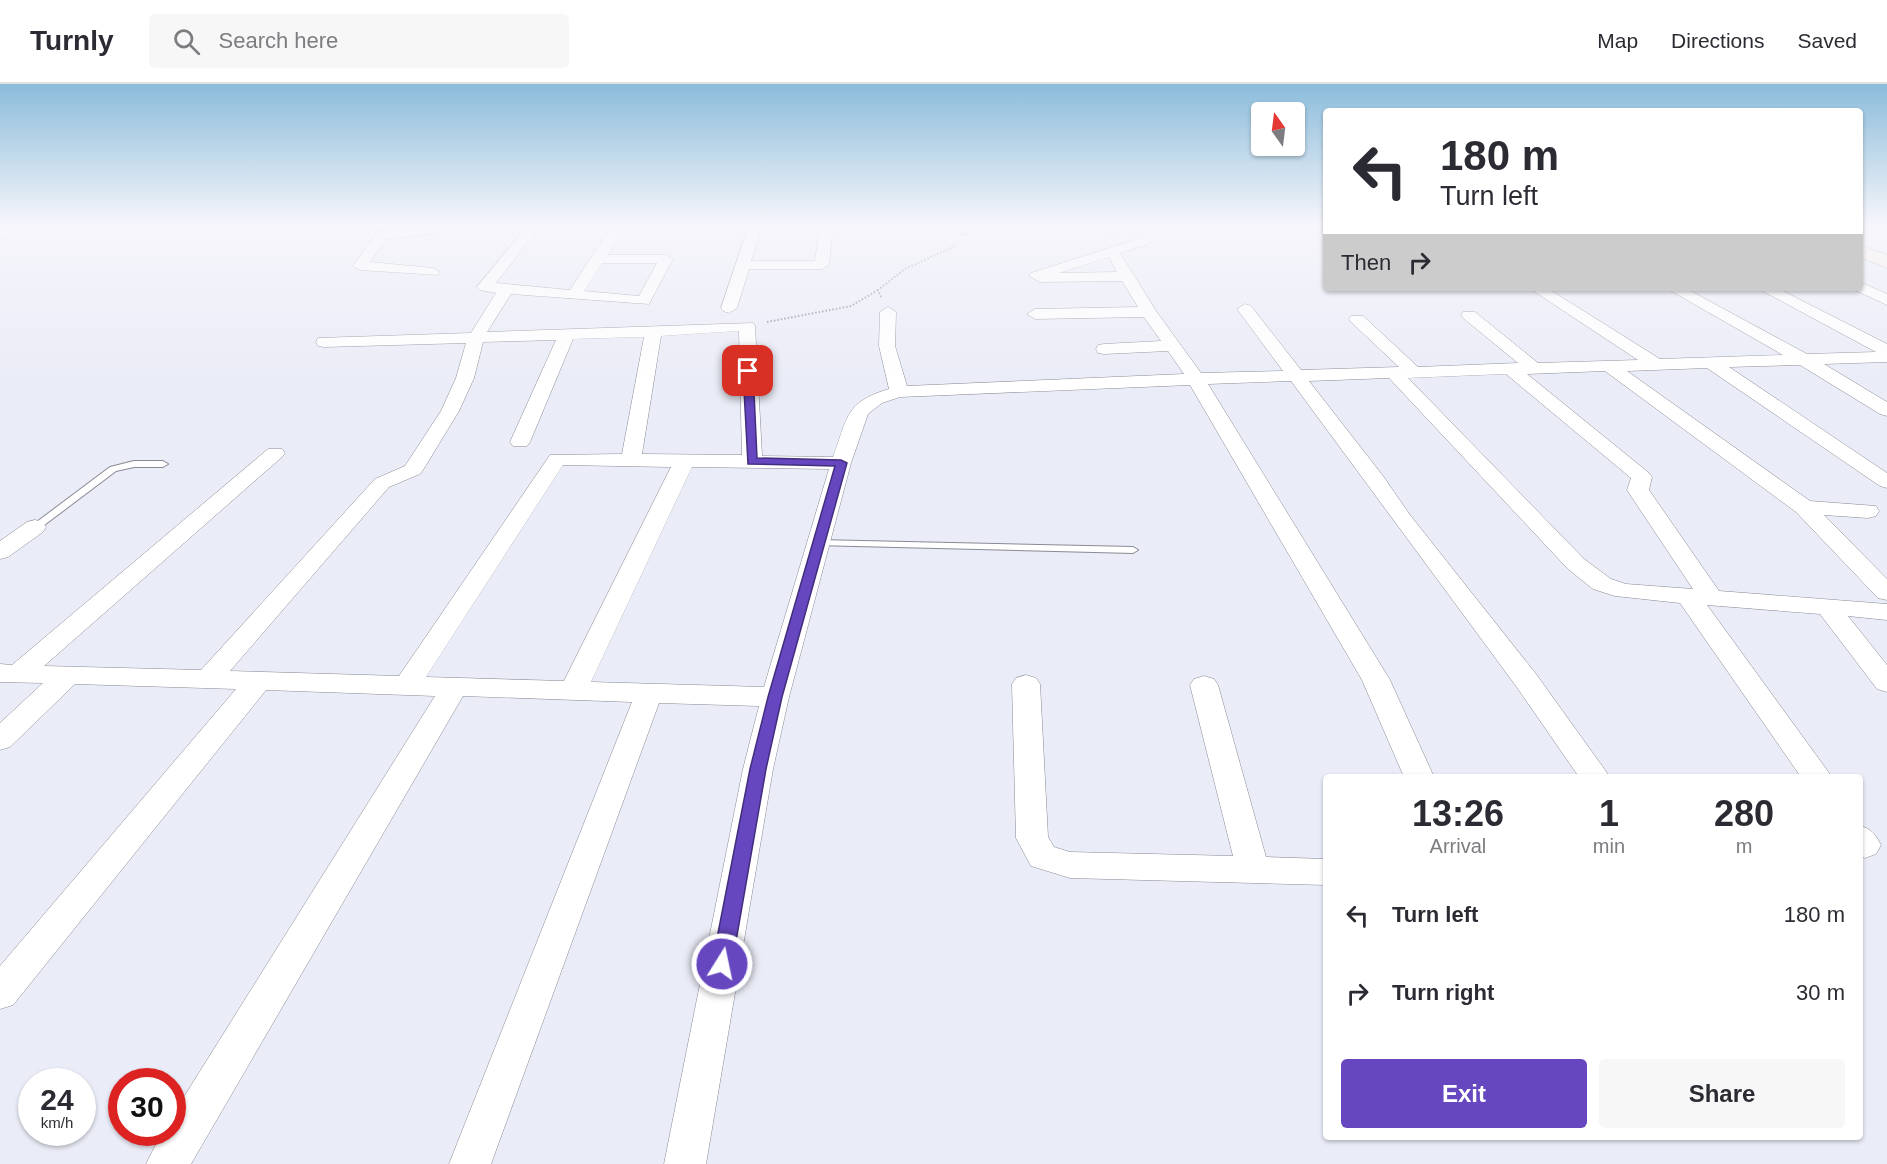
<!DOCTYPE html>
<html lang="en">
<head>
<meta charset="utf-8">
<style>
  :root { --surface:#fff; --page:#f7f7f7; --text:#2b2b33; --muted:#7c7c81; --line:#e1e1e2; --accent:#6647c0 }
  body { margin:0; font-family:Arial,sans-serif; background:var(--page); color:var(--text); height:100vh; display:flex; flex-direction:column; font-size:22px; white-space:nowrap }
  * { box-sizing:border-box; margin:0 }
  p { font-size:20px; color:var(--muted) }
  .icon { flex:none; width:33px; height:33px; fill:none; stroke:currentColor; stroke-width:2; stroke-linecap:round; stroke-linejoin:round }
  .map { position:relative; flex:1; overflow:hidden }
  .sheet { position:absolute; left:1323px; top:690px; width:540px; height:366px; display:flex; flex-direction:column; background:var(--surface); border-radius:6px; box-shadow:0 2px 4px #0004 }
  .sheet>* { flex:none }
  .banner { position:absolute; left:1323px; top:24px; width:540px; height:183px; border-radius:6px; box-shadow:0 2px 4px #0004; background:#fff; color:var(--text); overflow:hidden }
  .needle { width:39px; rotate:346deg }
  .buttons { position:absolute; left:1251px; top:18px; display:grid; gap:12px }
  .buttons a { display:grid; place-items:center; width:54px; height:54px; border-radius:6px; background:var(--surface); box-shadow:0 2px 4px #0004; font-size:30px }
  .speed { position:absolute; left:18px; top:984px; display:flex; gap:12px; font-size:30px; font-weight:700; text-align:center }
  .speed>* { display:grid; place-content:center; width:78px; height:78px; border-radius:50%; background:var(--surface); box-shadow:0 2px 4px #0004; line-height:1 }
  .speed small { font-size:15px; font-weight:400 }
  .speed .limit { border:9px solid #d22; background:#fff; color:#111 }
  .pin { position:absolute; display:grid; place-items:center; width:51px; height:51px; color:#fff; margin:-26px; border-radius:12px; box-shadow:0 3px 9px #0006 }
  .me { position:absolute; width:66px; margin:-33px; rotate:10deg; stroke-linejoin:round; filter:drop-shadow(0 0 4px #0008) }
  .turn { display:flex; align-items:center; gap:21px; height:126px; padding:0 18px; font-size:27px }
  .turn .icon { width:78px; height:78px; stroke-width:2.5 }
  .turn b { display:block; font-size:42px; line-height:51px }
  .then { display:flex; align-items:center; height:57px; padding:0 18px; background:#0003; gap:12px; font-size:22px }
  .eta { display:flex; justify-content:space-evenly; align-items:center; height:102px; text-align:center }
  .eta b { font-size:36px; font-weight:600; line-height:42px }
  .action { display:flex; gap:12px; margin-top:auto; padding:12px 18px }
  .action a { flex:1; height:69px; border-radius:6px; background:var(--accent); color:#fff; font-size:24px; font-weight:600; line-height:69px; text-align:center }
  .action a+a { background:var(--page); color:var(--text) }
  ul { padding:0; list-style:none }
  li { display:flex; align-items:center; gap:18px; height:78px; padding:0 18px }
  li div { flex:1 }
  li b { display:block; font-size:22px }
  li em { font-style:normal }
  header { display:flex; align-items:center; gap:36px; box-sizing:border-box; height:84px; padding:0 30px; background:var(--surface); border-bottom:2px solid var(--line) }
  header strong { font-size:28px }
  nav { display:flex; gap:33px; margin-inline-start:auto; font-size:21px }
  .search { width:420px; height:54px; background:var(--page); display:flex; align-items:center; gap:15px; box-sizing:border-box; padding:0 21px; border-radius:6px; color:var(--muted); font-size:22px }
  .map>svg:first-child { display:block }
</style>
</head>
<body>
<header>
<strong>Turnly</strong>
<div class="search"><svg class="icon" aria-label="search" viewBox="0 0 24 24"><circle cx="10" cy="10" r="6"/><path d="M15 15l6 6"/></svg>Search here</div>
<nav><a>Map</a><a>Directions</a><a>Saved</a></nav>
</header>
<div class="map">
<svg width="1887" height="1080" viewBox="0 0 1887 1080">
  <rect width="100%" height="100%" fill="#eaecf7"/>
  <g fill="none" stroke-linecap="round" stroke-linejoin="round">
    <defs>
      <path id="lane" d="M 957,141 L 963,141 L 966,150 L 962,150 Z
        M 134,377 L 163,377 L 168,380 L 163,383 L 134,383 L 116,387 L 39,445 L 35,446 L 30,443 L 110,383 Z
        M 818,456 L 1133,463 L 1138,466 L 1133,469 L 814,461 L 813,459 L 814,457 Z"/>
      <path id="street" d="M 3,141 L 18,141 L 5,154 L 0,155 L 0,144 Z
        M 528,141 L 541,141 L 496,199 L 570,206 L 612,141 L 625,141 L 608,171 L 666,171 L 673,175 L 649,220 L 511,210 L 487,248 L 753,239 L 755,242 L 762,372 L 833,373 C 848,333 845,318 889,305 L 879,262 L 880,228 L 888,223 L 896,228 L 895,262 L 907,302 L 1184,290 L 1168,267 L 1104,270 L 1098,269 L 1096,265 L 1098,261 L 1104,260 L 1161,257 L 1144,233 L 1035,235 L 1027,230 L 1035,225 L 1138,223 L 1122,197 L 1040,198 L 1029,192 L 1031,189 L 1144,153 L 1149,154 L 1151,157 L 1149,160 L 1120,169 L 1156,227 L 1201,289 L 1283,287 L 1237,225 L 1245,220 L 1251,222 L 1301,286 L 1399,283 L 1351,238 L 1349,235 L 1351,232 L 1363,232 L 1418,283 L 1518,279 L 1463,234 L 1461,231 L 1463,228 L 1475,228 L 1538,279 L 1638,276 L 1529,204 L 1547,204 L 1660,275 L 1783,271 L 1666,204 L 1685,204 L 1807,270 L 1876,268 L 1757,204 L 1777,204 L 1887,260 L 1887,278 L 1824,280 L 1887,318 L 1887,332 L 1880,330 L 1800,281 L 1729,283 L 1887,389 L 1887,404 L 1880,402 L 1707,284 L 1627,287 L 1810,417 L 1876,422 L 1879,427 L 1876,432 L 1868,434 L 1824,431 L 1887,495 L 1887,516 L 1878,514 L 1796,428 L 1605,287 L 1527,290 L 1649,389 L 1652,393 L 1649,406 L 1719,507 L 1887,520 L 1887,536 L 1848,532 L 1887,581 L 1887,608 L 1877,605 L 1820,530 L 1707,521 L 1832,693 L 1801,693 L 1680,519 L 1615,512 L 1593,505 L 1568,485 L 1389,294 L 1309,297 L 1383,392 L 1410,431 L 1536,590 L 1610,693 L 1579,693 L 1516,602 L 1291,297 L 1208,300 L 1390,596 L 1434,693 L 1404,693 L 1362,596 L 1190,301 L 900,313 L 882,319 L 868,330 L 851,379 L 789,613 L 773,685 L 706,1080 L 664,1080 L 743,685 L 759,622 L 659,619 L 491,1080 L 449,1080 L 632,618 L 463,612 L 191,1080 L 146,1080 L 162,1048 L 172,1048 L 172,1032 L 435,612 L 266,606 L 13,921 L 0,925 L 0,882 L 236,605 L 75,600 L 10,663 L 0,666 L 0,639 L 43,599 L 0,598 L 0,580 L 12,581 L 268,365 L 282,365 L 285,369 L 282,373 L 44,582 L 201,586 L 375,395 L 405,382 L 441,327 L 456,294 L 466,259 L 324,263 L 318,262 L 316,258 L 318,254 L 471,249 L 496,209 L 480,206 L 477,203 ZM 1109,173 L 1117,188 L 1059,189 ZM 602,179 L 657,179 L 639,212 L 584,207 ZM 739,247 L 742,371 L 642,370 L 661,252 ZM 644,253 L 622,370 L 550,371 L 399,592 L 230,587 L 389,403 L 420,390 L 423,386 L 459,327 L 474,294 L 483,258 L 556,256 L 510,358 L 513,362 L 527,362 L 530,358 L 573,255 ZM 1506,290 L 1631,394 L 1627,406 L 1693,505 L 1626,500 L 1611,495 L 1584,475 L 1408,294 ZM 563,381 L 671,383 L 564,597 L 426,593 ZM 692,383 L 829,385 L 764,603 L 591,598 Z
        M 749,141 L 762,141 L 751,177 L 815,177 L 820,141 L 833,141 L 829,181 L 822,185 L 749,185 L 737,224 L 729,229 L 723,227 L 721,224 Z
        M 1103,141 L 1116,141 L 1121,147 L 1114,151 L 1109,150 Z
        M 434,142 L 439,143 L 441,146 L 439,149 L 386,155 L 370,178 L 433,184 L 440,188 L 438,191 L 360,186 L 353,182 L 377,148 Z
        M 1860,198 L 1887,210 L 1887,221 L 1855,206 L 1853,204 L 1860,204 Z
        M 35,436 L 43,438 L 46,443 L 43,448 L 8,473 L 0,475 L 0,457 L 27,438 Z
        M 1026,591 L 1036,594 L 1040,600 L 1048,753 L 1054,763 L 1070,768 L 1233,772 L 1190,601 L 1194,595 L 1204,592 L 1214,595 L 1218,601 L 1266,773 L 1326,775 L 1326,801 L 1070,794 L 1031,782 L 1016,754 L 1012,600 L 1016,594 Z
        M 1860,742 C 1872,745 1875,750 1881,761 L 1876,770 L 1865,774 L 1860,772 Z"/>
      <path id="secondary" d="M 1860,161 L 1887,171 L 1887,184 L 1860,173 Z"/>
    </defs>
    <use href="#lane" stroke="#898a94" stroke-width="2"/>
    <use href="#street" stroke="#898a94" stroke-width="1"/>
    <use href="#secondary" stroke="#898a94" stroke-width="1"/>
    <path stroke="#8c8d95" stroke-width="2" stroke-dasharray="1.5 2" stroke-linecap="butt" d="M 881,213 L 878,206 L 905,185 L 957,161
      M 767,238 L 851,222 L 878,206"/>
    <use href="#lane" fill="#fff" fill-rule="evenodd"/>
    <use href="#street" fill="#fff" fill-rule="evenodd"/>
    <use href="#secondary" fill="#fcf0e5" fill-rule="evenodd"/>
  </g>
  <linearGradient id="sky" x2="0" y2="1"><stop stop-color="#8bbcdb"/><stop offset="0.48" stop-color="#f6f6fb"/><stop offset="1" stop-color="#f6f6fb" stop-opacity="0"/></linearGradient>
  <rect width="1887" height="293" fill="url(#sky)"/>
  <path fill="#6647c0" stroke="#422e7d" stroke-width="1.5" d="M 748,284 L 753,287 L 757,374 L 841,376 L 847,379 L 782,613 L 766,685 L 732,880 L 729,886 L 722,888 L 715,886 L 712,880 L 750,685 L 768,613 L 835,382 L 748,380 L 743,287 Z"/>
</svg>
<div class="buttons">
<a><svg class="needle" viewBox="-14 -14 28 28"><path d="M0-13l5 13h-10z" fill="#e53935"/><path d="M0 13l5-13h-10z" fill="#7c7c81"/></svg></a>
</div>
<div class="speed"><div>24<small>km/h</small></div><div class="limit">30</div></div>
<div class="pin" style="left:748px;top:287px;background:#d93025"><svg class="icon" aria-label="arrive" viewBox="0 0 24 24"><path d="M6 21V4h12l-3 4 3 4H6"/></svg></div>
<svg class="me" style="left:722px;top:880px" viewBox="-20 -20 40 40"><circle r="17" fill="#6647c0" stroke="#fff" stroke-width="3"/><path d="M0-11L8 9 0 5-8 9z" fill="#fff"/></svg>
<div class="banner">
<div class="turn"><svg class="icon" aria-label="left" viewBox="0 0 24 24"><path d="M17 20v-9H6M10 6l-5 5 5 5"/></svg><div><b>180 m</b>Turn left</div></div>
<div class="then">Then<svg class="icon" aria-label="right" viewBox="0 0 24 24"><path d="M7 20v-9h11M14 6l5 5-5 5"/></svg></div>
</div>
<section class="sheet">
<div class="eta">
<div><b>13:26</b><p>Arrival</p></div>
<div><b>1</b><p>min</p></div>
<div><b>280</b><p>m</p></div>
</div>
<ul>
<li><svg class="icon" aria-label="left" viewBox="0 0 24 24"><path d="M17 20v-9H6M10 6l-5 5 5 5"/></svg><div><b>Turn left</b></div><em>180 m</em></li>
<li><svg class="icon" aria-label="right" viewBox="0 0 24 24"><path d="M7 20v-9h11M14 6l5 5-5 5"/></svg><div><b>Turn right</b></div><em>30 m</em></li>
</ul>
<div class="action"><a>Exit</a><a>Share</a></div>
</section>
</div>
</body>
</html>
